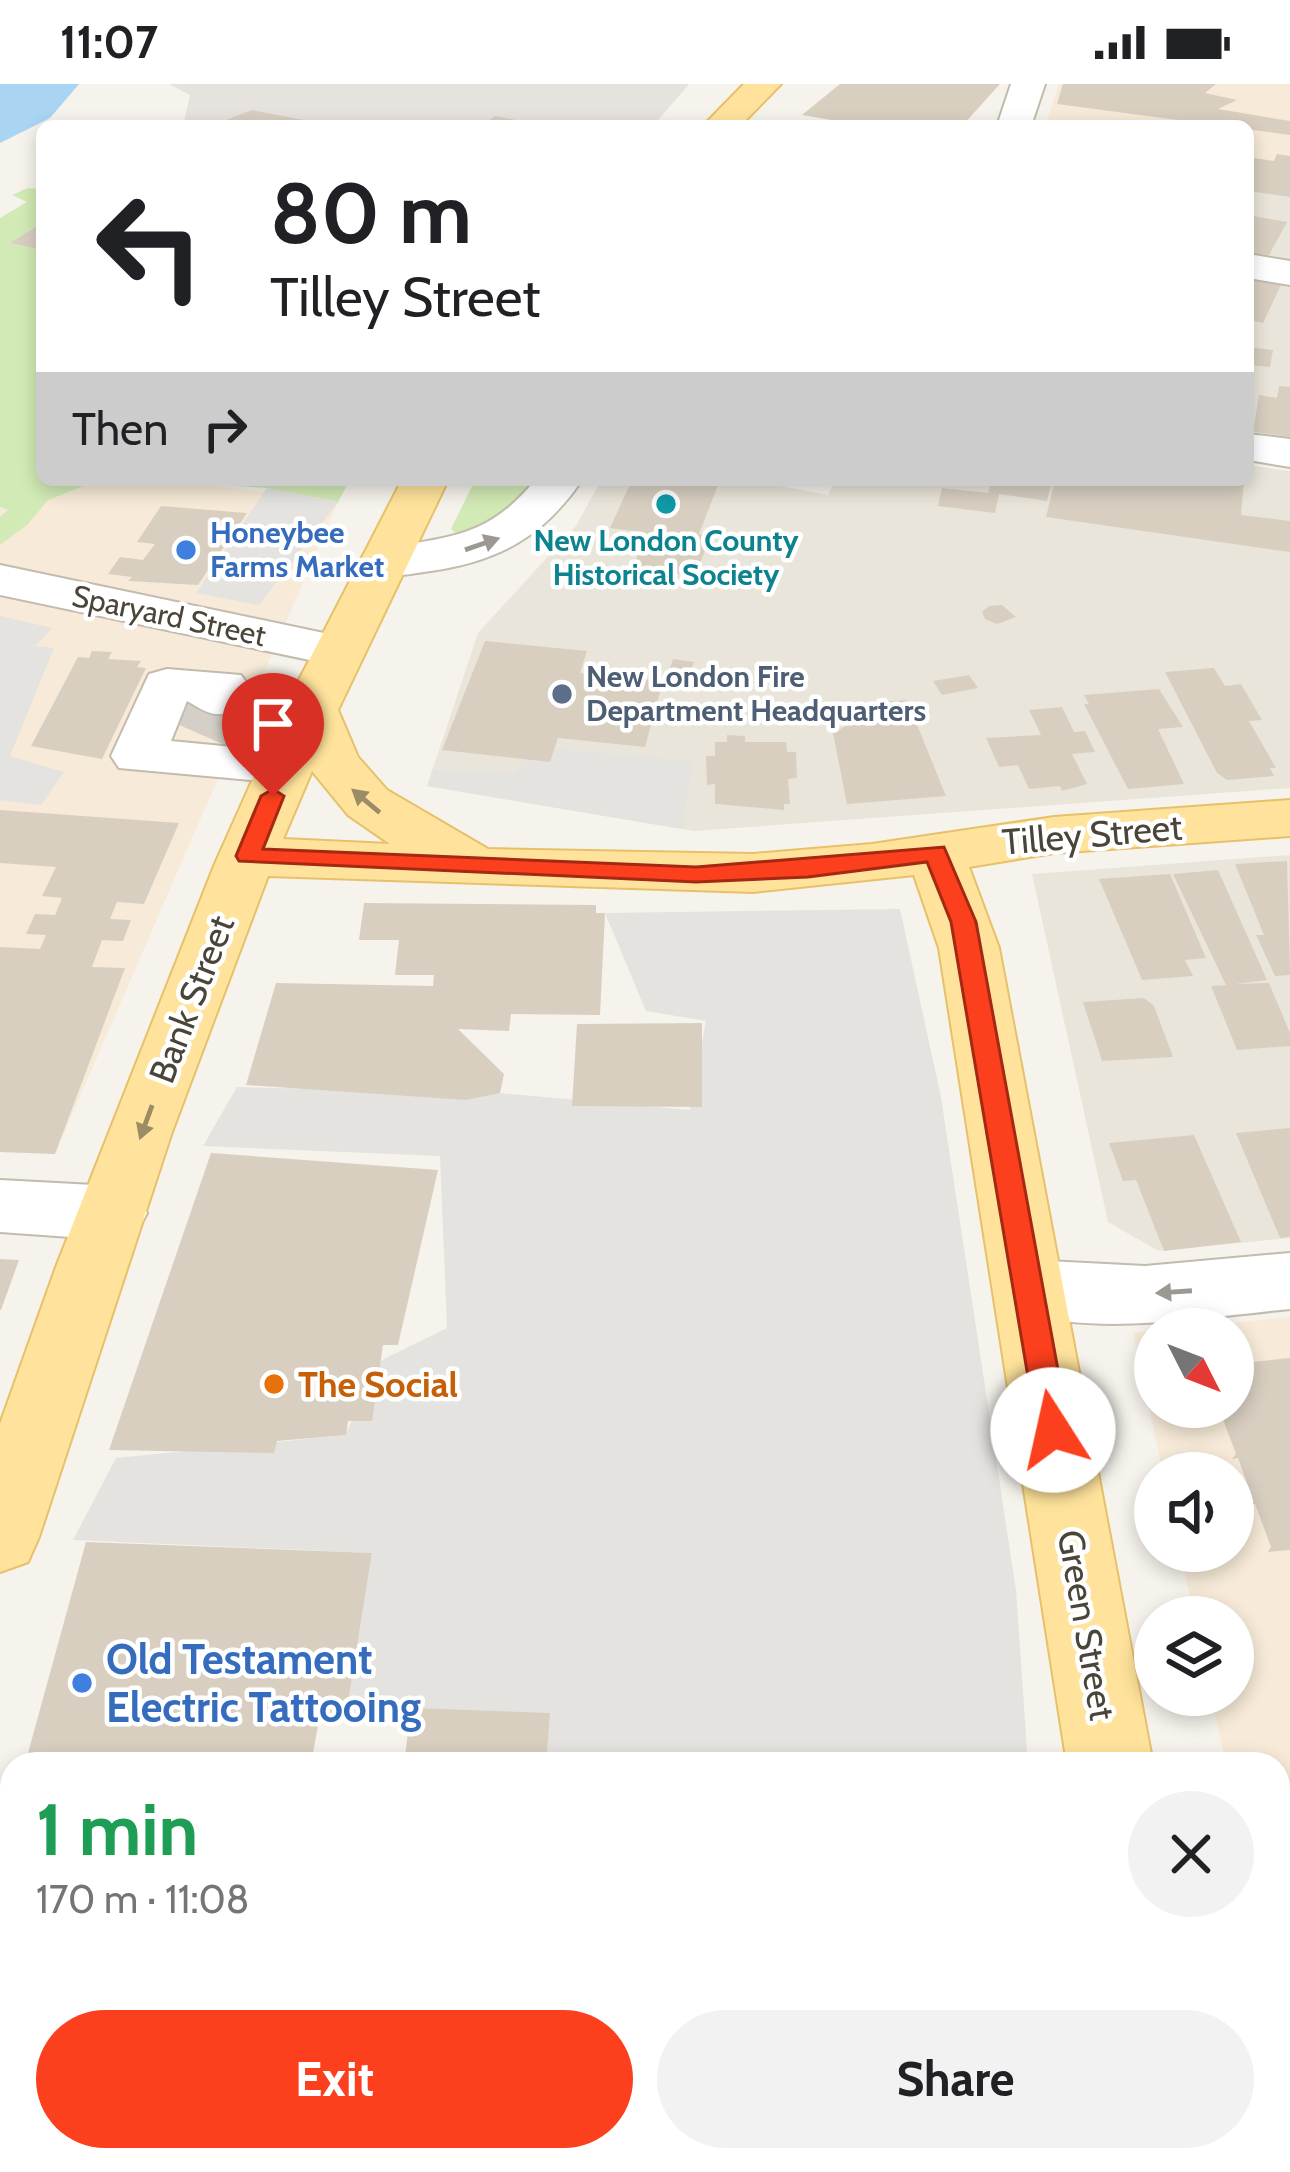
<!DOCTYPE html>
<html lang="en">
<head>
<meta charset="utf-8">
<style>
  :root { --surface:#fff; --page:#f2f2f2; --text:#202124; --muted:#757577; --accent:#fc3f1d }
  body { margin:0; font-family:Cabin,sans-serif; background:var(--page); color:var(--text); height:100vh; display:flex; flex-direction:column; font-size:45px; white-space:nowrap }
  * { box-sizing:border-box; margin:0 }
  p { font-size:39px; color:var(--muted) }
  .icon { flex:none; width:66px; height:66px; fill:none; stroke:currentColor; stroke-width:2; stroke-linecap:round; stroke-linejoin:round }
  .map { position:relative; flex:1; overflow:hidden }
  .drawer { position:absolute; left:0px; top:1668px; width:1290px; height:420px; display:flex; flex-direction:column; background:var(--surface); border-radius:36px 36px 0 0; box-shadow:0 6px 18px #0003 }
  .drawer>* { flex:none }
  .top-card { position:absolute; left:36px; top:36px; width:1218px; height:366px; border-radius:18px; box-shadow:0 6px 18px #0003; background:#fff; color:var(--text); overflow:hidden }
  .needle { width:78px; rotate:132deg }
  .fabs { position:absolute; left:1134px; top:1224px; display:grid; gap:24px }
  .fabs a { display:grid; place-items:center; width:120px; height:120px; border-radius:50%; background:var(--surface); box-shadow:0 6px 18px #0003; font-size:60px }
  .pin { position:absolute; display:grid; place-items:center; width:102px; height:102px; color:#fff; margin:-123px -51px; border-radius:50% 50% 50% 0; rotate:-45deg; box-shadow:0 0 12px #0007 }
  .pin .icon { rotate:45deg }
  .me { position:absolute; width:132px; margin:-66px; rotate:350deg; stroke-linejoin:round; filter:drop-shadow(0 0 9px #0008) }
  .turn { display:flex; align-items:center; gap:42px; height:252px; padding:0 36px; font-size:54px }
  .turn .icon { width:156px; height:156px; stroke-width:2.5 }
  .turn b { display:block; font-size:84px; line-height:102px }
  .then { display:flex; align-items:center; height:114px; padding:0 36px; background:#0003; gap:24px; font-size:45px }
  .round { display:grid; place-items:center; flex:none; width:126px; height:126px; border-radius:63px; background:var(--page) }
  .headline { display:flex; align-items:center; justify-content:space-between; height:204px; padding:0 36px }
  h1 { font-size:72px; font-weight:700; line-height:90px; color:#1e9e55 }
  .cta { display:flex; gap:24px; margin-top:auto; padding:24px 36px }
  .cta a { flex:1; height:138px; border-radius:72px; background:var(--accent); color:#fff; font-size:48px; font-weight:700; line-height:138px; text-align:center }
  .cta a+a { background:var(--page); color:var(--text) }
  .status { display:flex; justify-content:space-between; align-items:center; height:84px; padding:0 60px; background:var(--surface); direction:ltr }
  .status svg { height:33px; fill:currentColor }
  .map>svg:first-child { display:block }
</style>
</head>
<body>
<div class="status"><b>11:07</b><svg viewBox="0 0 49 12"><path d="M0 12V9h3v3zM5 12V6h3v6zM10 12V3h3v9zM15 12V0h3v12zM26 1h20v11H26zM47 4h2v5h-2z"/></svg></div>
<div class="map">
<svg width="1290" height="2088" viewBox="0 0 1290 2088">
  <rect width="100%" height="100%" fill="#f6f3ec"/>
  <path fill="#eae5da" d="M 1248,107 L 1290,113 L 1290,175 L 1248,168 Z
    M 1248,195 L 1290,203 L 1290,352 L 1248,346 Z
    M 1248,381 L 1290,387 L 1290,704 L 694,747 L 427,702 L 478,549 L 576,442 L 601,396 L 751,396 L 828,411 L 835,396 L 1248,396 Z
    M 1290,771 L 1290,1154 L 1159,1167 L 1108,1138 L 1032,790 Z"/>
  <path fill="#f7ead8" d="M 1059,0 L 1290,0 L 1290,113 L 1248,107 L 1248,42 L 1045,42 Z
    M 0,393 L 50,402 L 67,396 L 174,396 L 338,418 L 55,1070 L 0,1068 Z
    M 1290,1233 L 1290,1851 L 1278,1850 L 1278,1680 L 1226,1680 L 1211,1611 L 1233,1611 L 1233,1533 L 1195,1533 L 1180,1467 L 1233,1467 L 1233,1389 L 1163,1389 L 1133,1249 L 1155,1247 L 1155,1323 L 1233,1323 L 1233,1245 L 1174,1245 Z
    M 0,1975 L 12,1975 L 12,2076 L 662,2076 L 1062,2088 L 0,2088 Z"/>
  <path fill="#e6e2dd" d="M 169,0 L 689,0 L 653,42 L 183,42 L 190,11 Z"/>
  <path fill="#d2eab5" d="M 28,104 L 42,105 L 42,138 L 11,159 L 42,166 L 42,396 L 99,396 L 48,416 L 28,440 L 0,461 L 0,433 L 8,426 L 0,423 L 0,134 L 27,118 L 12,111 Z
    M 134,396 L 350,396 L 338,418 L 267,404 Z
    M 475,396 L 535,396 L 502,436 L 457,450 L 451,445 Z"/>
  <path fill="#e5e3e0" d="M 267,404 L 338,418 L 259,521 L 196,509 Z
    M 0,532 L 53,544 L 35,562 L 54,564 L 10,672 L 64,688 L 41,721 L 0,716 Z
    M 530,663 L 693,677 L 682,745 L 427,702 L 433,685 L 516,690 Z
    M 900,825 L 941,1013 L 1016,1506 L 1028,1680 L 534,1680 L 549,1629 L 345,1637 L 372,1469 L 73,1456 L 116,1374 L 345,1351 L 382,1276 L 447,1244 L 440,1072 L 203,1062 L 237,1003 L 500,1009 L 690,1026 L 706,937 L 646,927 L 605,829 Z
    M 433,2076 L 1031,2076 L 1032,2088 L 431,2088 Z"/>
  <path fill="#a9d4f2" d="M 0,0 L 79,0 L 50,34 L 0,59 Z"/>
  <path fill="#d8cfc1" d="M 840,0 L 1000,0 L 962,42 L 867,42 L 802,31 Z
    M 1063,0 L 1216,0 L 1205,9 L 1237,16 L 1218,25 L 1290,37 L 1290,51 L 1057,20 Z
    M 252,26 L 325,40 L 325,42 L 210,42 Z
    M 495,32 L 537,40 L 537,42 L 482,42 Z
    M 1277,70 L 1290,72 L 1290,113 L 1248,107 L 1248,73 L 1274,77 Z
    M 1248,131 L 1287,138 L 1269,171 L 1249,169 Z
    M 42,138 L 42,166 L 10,159 L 32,145 Z
    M 1248,193 L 1282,199 L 1263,239 L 1248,236 Z
    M 1249,263 L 1273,266 L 1270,283 L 1248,281 Z
    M 1279,302 L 1290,303 L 1290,353 L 1253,348 L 1259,311 L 1277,314 Z
    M 632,396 L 720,396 L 699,450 L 711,451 L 695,492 L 632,484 L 647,449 L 610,444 Z
    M 992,396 L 1052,396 L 1047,417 L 999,410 L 995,429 L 938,422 L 942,404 L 988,409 Z
    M 1055,396 L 1244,396 L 1241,431 L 1290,437 L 1290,468 L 1046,433 Z
    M 161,422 L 247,429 L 198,501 L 128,497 L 132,493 L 108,490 L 120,473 L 143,476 L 155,460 L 137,458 Z
    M 1002,521 L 1016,533 L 997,540 L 985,535 L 982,528 L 989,522 Z
    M 485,557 L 587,567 L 580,589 L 663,597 L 645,663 L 558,654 L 550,678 L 442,666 Z
    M 92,567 L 112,568 L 108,575 L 141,577 L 137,583 L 146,584 L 102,675 L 31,662 L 78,573 L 89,574 Z
    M 673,575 L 694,578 L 688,594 L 668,591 Z
    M 1214,584 L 1225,602 L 1241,600 L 1262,636 L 1249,637 L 1276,684 L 1270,684 L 1274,692 L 1227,696 L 1217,689 L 1165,588 Z
    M 969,591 L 978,604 L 942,611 L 933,597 Z
    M 1159,605 L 1183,643 L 1158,645 L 1184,700 L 1128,705 L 1084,620 L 1089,620 L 1084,611 Z
    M 907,616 L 946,712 L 847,720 L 833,649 L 846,642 L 841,621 Z
    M 1062,623 L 1074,648 L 1085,647 L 1095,668 L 1072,670 L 1087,700 L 1062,707 L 1060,702 L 1029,705 L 1018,681 L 999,683 L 986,654 L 1041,651 L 1029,626 Z
    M 727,651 L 745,652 L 745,658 L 786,658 L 787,668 L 796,668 L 797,694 L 788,695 L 790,720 L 784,720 L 784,726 L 715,720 L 715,700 L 707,701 L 706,672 L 715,672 L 715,658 L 727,658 Z
    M 0,726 L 179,739 L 144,820 L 117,818 L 110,835 L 131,836 L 123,857 L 102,856 L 92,883 L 125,884 L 55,1070 L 0,1068 L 0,863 L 40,865 L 46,851 L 26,850 L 35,830 L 55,831 L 62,814 L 42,812 L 56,783 L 0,779 Z
    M 1287,777 L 1290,891 L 1275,892 L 1256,851 L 1264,851 L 1235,780 Z
    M 1218,786 L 1267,896 L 1235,900 L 1269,899 L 1290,949 L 1290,962 L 1237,966 L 1211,902 L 1226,901 L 1173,790 Z
    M 1170,790 L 1206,874 L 1185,876 L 1193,892 L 1142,896 L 1099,795 Z
    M 364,819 L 596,821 L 596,829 L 605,829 L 600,931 L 511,930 L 509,947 L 458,945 L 504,990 L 500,1009 L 466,1016 L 246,1001 L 276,899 L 433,902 L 434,891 L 395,891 L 399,856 L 359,856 Z
    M 1144,914 L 1154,922 L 1173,973 L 1102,977 L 1083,918 Z
    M 702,939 L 702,1023 L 572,1022 L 577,940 Z
    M 1290,1044 L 1290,1153 L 1280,1154 L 1236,1049 Z
    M 1194,1051 L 1241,1158 L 1164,1167 L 1136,1096 L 1123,1097 L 1109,1059 Z
    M 211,1069 L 438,1086 L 398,1261 L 383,1261 L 372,1337 L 348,1337 L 346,1351 L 277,1357 L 274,1369 L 109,1366 Z
    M 0,1175 L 19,1176 L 1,1226 L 0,1226 Z
    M 1290,1274 L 1290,1466 L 1268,1468 L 1271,1463 L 1255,1420 L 1249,1421 L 1253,1416 L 1238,1374 L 1232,1375 L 1236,1370 L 1221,1330 L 1214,1326 L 1233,1323 L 1233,1280 Z
    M 86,1458 L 372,1469 L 345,1637 L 319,1636 L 311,1680 L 25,1680 Z
    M 411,1624 L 550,1629 L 546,1680 L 404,1680 Z
    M 1290,1701 L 1290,1878 L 1278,1878 L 1278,1702 Z
    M 11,1732 L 12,1830 L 0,1829 L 0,1771 Z
    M 0,1991 L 12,1991 L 12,2076 L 171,2076 L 169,2088 L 0,2088 Z
    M 299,2076 L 433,2076 L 431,2088 L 297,2088 Z"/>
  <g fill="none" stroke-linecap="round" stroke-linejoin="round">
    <path stroke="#d4d0c8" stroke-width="51" stroke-dasharray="51 26" stroke-linecap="butt" d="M 202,651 L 217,617"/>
    <defs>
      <path id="minor" d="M 1011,0 L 1045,0 L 1031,42 L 997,42 Z
        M 1248,170 L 1290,177 L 1290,201 L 1248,194 Z
        M 1248,350 L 1290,355 L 1290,383 L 1248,376 Z
        M 535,396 L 582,396 C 543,453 499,477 431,487 C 409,490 387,495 365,489 L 358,479 L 365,469 C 438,451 483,461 535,396 Z
        M 0,481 L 338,552 L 356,556 L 364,567 L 356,578 L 338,582 L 0,511 Z
        M 167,585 L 241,591 L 249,602 L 236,628 C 211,634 205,627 187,617 L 171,657 L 304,670 L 312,682 L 304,694 L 285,699 L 119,684 L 111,672 L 149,590 Z
        M 0,1096 L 113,1102 L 137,1110 L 147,1129 L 137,1148 L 113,1156 L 0,1148 Z
        M 1290,1169 L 1290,1225 C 1198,1234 1092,1254 1003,1224 L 993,1204 L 1003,1184 L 1028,1176 L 1145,1182 Z
        M 0,1850 L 12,1851 L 12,1943 L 0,1942 Z
        M 1278,1893 L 1290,1894 L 1290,2084 L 1270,2076 L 1278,2076 Z"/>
      <path id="major" d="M 744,0 L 781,0 L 740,42 L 703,42 Z
        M 402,396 L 448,396 L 338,626 L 358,673 L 387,706 L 488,765 L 753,770 L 872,760 L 1054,733 L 1290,716 L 1290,752 L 1054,769 L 969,783 L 999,864 L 1153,1680 L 1067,1680 L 939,864 L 914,791 L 753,808 L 268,792 L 172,1048 L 39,1453 L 28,1478 L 0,1488 L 0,1340 L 56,1183 L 214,782 L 284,625 ZM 312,687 L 348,731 L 390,760 L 283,755 Z
        M 1105,2076 L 1203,2076 L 1204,2088 L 1106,2088 Z"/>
    </defs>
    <use href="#minor" stroke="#c2bbae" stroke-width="4"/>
    <use href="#major" stroke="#e6c16a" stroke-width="4"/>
    <use href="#minor" fill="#fff" fill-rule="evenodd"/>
    <use href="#major" fill="#ffe39c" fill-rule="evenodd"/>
  </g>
  <defs><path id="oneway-solid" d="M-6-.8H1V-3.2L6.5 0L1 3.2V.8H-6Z" transform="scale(3)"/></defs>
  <g fill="#9c9892">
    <use href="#oneway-solid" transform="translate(482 460) rotate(-19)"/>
    <use href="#oneway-solid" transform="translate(1174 1208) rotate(176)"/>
  </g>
  <g fill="#9c8c66">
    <use href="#oneway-solid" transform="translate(366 717) rotate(-140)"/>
    <use href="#oneway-solid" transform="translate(146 1038) rotate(110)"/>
  </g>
  <path fill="#fc3f1d" stroke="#a42913" stroke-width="3" d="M 273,705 L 284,712 L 263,765 L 696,783 L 944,763 L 976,838 L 1069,1346 L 1064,1355 L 1042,1355 L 1037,1346 L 951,838 L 927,778 L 808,793 L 696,798 L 239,777 L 236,772 L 261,712 Z"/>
  <circle fill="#0f9aa8" stroke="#fff" stroke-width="4.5" cx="666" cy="420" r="12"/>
  <g fill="#3f7fe0" stroke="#fff" stroke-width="4.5">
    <circle cx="186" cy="466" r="12"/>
    <circle cx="82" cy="1599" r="12"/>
  </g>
  <circle fill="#5c6f8a" stroke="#fff" stroke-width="4.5" cx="562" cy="610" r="12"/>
  <circle fill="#e8710a" stroke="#fff" stroke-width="4.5" cx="274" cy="1300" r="12"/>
  <g text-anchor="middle" stroke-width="9" stroke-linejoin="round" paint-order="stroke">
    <g font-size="30" font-weight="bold" fill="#366cbe" stroke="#fff" text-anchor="start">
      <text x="210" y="459">Honeybee<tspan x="210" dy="34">Farms Market</tspan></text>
    </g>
    <g font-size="30" font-weight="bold" fill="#0d838f" stroke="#fff">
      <text x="666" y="467">New London County<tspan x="666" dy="34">Historical Society</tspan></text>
    </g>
    <g font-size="30" fill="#4b4439" stroke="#fff">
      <text transform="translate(169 532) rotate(12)" y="10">Sparyard Street</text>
    </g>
    <g font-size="30" font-weight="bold" fill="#4e5e75" stroke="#fff" text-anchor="start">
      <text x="586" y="603">New London Fire<tspan x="586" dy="34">Department Headquarters</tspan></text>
    </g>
    <g font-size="36" fill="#4b4439" stroke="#fff">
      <text transform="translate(1092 750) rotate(-5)" y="13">Tilley Street</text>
      <text transform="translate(191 915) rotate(-69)" y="13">Bank Street</text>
      <text transform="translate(1087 1541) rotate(80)" y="13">Green Street</text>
    </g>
    <g font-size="36" font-weight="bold" fill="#c56008" stroke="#fff" text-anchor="start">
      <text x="298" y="1313">The Social</text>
    </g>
    <g font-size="42" font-weight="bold" fill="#366cbe" stroke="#fff" text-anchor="start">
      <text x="106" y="1590">Old Testament<tspan x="106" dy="48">Electric Tattooing</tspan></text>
    </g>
  </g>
</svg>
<div class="fabs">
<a><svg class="needle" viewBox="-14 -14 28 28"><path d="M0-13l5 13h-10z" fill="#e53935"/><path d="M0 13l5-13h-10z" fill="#757577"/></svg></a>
<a><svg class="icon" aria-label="sound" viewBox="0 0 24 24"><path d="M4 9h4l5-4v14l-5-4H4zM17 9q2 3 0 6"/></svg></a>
<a><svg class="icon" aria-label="layers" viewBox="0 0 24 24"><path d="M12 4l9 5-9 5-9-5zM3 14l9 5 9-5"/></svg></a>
</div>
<div class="pin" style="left:273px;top:712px;background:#d93025"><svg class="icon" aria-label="arrive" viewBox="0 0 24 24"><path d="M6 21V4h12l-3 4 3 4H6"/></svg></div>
<svg class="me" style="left:1053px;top:1346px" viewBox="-20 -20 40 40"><circle r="19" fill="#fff"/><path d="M0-13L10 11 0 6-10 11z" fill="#fc3f1d"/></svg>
<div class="top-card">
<div class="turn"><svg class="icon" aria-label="left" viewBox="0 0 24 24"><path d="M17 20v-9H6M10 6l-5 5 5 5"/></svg><div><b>80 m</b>Tilley Street</div></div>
<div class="then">Then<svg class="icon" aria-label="right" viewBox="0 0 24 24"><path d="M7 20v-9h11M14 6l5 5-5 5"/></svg></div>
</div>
<section class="drawer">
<div class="headline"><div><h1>1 min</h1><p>170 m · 11:08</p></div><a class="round"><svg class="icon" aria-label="close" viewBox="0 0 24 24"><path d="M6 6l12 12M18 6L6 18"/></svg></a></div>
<div class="cta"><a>Exit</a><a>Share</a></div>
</section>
</div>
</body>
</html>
